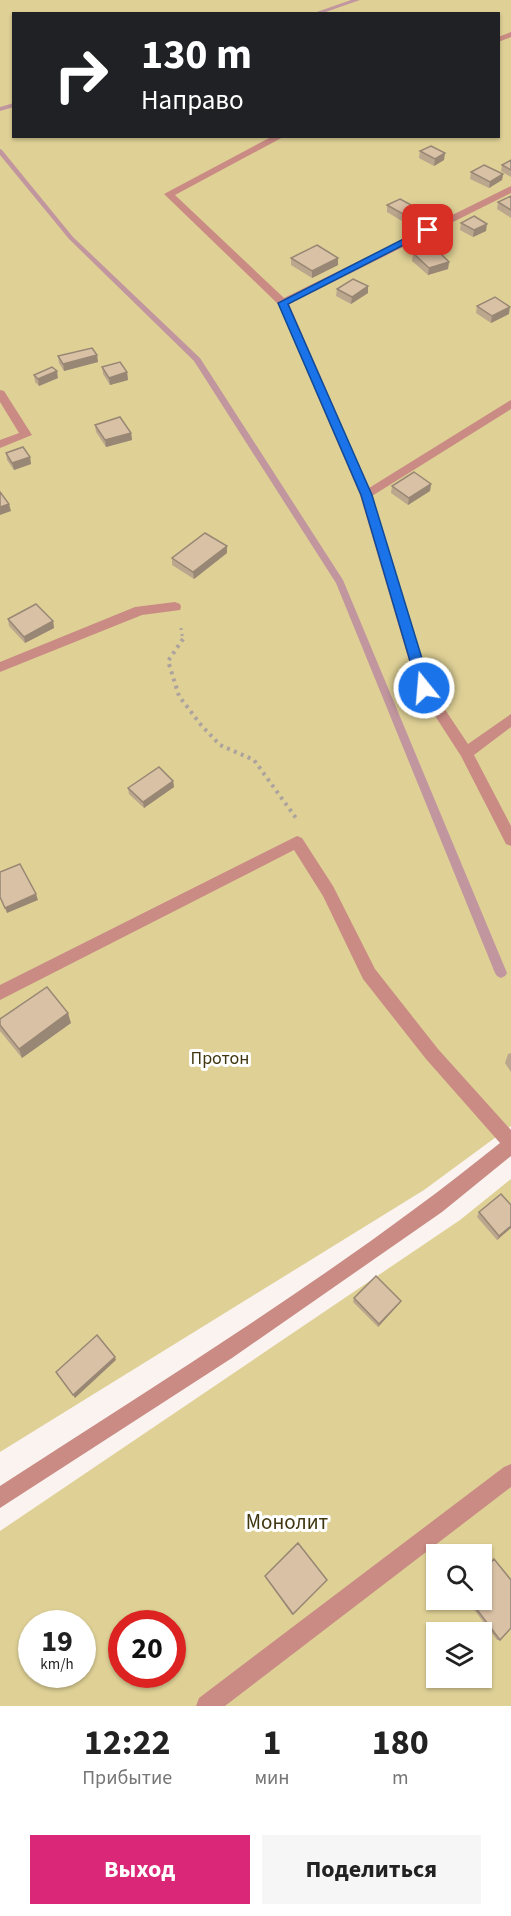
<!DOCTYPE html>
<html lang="ru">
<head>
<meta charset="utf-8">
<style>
  :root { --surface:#fff; --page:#f6f6f6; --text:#222; --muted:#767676; --accent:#db2777 }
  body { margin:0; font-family:"Source Sans 3",sans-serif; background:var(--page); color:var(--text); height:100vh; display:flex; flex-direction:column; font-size:22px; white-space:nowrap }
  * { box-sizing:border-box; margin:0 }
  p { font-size:20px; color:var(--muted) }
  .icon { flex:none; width:33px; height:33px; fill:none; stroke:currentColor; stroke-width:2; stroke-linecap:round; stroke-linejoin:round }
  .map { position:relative; height:1706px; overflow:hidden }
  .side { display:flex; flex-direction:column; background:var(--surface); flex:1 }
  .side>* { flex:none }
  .hud { position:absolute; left:12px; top:12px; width:488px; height:126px; border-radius:0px; box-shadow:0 2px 4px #0004; background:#202124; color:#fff; overflow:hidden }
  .tools { position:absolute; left:426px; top:1544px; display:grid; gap:12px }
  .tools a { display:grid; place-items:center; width:66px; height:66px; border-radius:0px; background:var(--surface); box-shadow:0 2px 4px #0004; font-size:30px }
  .speed { position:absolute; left:18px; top:1610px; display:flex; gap:12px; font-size:30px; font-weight:700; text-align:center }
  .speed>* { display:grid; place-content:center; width:78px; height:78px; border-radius:50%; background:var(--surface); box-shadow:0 2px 4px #0004; line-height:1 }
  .speed small { font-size:15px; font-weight:400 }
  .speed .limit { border:9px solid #d22; background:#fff; color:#111 }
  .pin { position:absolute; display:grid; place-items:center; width:51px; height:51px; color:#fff; margin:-26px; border-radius:12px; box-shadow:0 3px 9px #0006 }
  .me { position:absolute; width:66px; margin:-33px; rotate:343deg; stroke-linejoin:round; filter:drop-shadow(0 0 4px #0008) }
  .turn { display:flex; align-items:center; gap:21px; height:126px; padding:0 30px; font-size:27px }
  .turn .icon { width:78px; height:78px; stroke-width:2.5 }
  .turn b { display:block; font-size:42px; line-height:51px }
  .eta { display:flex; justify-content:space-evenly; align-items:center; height:102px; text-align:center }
  .eta b { font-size:36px; font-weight:700; line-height:42px }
  .action { display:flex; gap:12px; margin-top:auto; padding:12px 30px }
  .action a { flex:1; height:69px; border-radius:0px; background:var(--accent); color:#fff; font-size:24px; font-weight:700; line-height:69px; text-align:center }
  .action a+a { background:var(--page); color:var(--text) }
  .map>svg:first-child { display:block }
</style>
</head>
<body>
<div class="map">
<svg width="511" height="1706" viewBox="0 0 511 1706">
  <rect width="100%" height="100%" fill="#fbf3f0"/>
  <path fill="#dfd196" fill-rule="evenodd" d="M 0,0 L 511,0 L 511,1126 L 424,1190 L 0,1452 ZM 14,14 L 498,14 L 498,136 L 14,136 Z
    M 511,1179 L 511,1706 L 0,1706 L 0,1531 L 460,1220 ZM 436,1554 L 482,1554 L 482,1599 L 436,1599 ZM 32,1623 L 82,1623 L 82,1674 L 32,1674 ZM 122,1623 L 172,1623 L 172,1674 L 122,1674 ZM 436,1632 L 482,1632 L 482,1677 L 436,1677 Z"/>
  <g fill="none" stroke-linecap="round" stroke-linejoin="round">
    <path fill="#c1969e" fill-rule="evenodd" d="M 351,0 L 360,0 L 320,14 L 311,14 Z
      M 14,103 L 14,107 L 0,111 L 0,107 Z
      M 0,149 L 2,150 L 73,237 L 200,358 L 343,580 L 507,973 L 505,976 L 501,978 L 497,976 L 495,973 L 336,583 L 194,361 L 69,239 L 0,155 Z"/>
    <path stroke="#ada39e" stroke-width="3" stroke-dasharray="2 4" stroke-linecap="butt" d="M 181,628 L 183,641"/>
    <path stroke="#ada39e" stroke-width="4" stroke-dasharray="3 4.5" stroke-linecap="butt" d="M 183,639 L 168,661 L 179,696 L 201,725 L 220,745 L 254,760 L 296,818"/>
    <path fill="#c98b84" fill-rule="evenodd" d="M 511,32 L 511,37 L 498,42 L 498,37 Z
      M 273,136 L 285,136 L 175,195 L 284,298 L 511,186 L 511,193 L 289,304 L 369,488 L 511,400 L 511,409 L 372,496 L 430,687 L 468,744 L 511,714 L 511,727 L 474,755 L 511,826 L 511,846 L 506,844 L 461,756 L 417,688 L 360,495 L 278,304 L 164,194 Z
      M 0,390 L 4,391 L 32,435 L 0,448 L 0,440 L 19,433 L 0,402 Z
      M 175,602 L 180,604 L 181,607 L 180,610 L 142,615 L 0,672 L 0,662 L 135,607 Z
      M 297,836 L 302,838 L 333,886 L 375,969 L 438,1049 L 511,1130 L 511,1156 L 442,1212 L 232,1358 L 0,1508 L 0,1486 C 169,1376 343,1270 500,1143 L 426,1059 L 363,979 L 323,896 L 294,850 L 0,1000 L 0,985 Z
      M 511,1464 L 511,1487 L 225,1706 L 196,1706 L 199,1698 L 504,1467 Z"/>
  </g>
  <path fill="#bba68e" d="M 420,151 L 444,160 L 434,166 L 419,158 Z
    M 511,160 L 511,177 L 501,171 L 502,165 Z
    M 471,172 L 503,174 L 502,180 L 489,188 L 470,179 Z
    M 511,196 L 511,218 L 497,209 L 498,202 Z
    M 387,205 L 415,207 L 414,214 L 402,221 L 387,212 Z
    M 461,223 L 486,231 L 473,237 L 460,230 Z
    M 413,253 L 449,262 L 448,269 L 428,275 L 412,261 Z
    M 291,258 L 338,258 L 338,265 L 312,278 L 291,265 Z
    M 368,286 L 368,293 L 351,304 L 336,296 L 337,289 Z
    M 477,306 L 509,314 L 491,323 L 476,313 Z
    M 97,355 L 98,362 L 64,371 L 59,363 L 58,356 Z
    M 102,367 L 127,372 L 128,380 L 110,385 L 103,374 Z
    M 34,375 L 58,378 L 39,386 L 35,382 Z
    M 95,425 L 131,433 L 132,440 L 106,447 L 96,432 Z
    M 6,453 L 30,457 L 31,464 L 14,470 L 7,460 Z
    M 431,484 L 430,491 L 408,505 L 391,493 L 392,486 Z
    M 227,553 L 194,579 L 172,565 L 172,558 Z
    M 8,619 L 53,621 L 54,628 L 25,643 L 9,626 Z
    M 173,781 L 174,787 L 144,808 L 129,794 L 128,788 Z
    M 0,1019 L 71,1023 L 22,1058 L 0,1031 Z
    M 511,1053 L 511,1072 L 505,1063 L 508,1054 Z
    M 511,1205 L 511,1228 L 497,1240 L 477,1217 L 479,1212 Z
    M 354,1298 L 399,1304 L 378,1327 L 353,1302 Z
    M 494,1559 L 500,1640 L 497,1640 L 466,1599 L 482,1599 L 482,1571 Z
    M 265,1576 L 327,1580 L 292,1615 Z"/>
  <path fill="#988774" d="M 445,153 L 444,160 L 434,166 L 435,159 Z
    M 503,174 L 502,180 L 489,188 L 490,182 Z
    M 415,207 L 414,214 L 402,221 L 403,214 Z
    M 487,224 L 486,231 L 473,237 L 474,230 Z
    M 338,258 L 338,265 L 312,278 L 312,271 Z
    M 449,262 L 448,269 L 428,275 L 429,268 Z
    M 368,286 L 368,293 L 351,304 L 352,297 Z
    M 510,307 L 509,314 L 491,323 L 492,316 Z
    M 97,355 L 98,362 L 64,371 L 63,364 Z
    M 57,371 L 58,378 L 39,386 L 38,379 Z
    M 127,372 L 128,380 L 110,385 L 109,378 Z
    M 131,433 L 132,440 L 106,447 L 105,440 Z
    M 30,457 L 31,464 L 14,470 L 12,463 Z
    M 431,484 L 430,491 L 408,505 L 409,498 Z
    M 9,504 L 11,511 L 0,515 L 0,507 Z
    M 227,546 L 227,553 L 194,579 L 193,572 Z
    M 53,621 L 54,628 L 25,643 L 24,637 Z
    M 173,781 L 174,787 L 144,808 L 143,802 Z
    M 36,894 L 38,900 L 7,913 L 5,908 Z
    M 68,1013 L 71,1023 L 22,1058 L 19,1049 Z
    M 511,1226 L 511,1228 L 497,1240 L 499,1236 Z
    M 401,1301 L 399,1304 L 378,1327 L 379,1324 Z
    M 115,1357 L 116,1360 L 75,1398 L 73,1395 Z"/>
  <path fill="#d9c1a5" stroke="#988774" stroke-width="1.5" d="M 431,146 L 445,153 L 435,159 L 420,151 Z
    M 511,160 L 511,170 L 502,165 Z
    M 484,165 L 503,174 L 490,182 L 471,172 Z
    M 511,196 L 511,210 L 498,202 Z
    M 400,199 L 415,207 L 403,214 L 387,205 Z
    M 474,216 L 487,224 L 474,230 L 461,223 Z
    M 317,245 L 338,258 L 312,271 L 291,258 Z
    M 434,247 L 449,262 L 429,268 L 413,253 Z
    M 353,279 L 368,286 L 352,297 L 337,289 Z
    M 495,297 L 510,307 L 492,316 L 477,306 Z
    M 92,348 L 97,355 L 63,364 L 58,356 Z
    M 120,362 L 127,372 L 109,378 L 102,367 Z
    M 52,367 L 57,371 L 38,379 L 34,375 Z
    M 120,417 L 131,433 L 105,440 L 95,425 Z
    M 23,447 L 30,457 L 12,463 L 6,453 Z
    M 414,472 L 431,484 L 409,498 L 392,486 Z
    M 0,492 L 9,504 L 0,507 Z
    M 205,533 L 227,546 L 193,572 L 172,558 Z
    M 36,604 L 53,621 L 24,637 L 8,619 Z
    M 159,767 L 173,781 L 143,802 L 128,788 Z
    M 20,864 L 36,894 L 5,908 L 0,897 L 0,872 Z
    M 47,987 L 68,1013 L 19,1049 L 0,1025 L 0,1019 Z
    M 501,1194 L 511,1205 L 511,1226 L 499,1236 L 479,1212 Z
    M 376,1276 L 401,1301 L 379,1324 L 354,1298 Z
    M 97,1335 L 115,1357 L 73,1395 L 56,1372 Z
    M 298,1543 L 327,1580 L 293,1614 L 265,1576 Z
    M 494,1559 L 511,1580 L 511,1628 L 500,1640 L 469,1599 L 482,1599 L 482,1572 Z"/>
  <path fill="#1a73e8" stroke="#114b97" stroke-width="1.5" d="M 425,228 L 433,230 L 288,304 L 372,495 L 431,688 L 424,692 L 418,688 L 361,495 L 278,303 Z"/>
  <g text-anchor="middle" stroke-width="6" stroke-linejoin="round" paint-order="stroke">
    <g font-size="18" fill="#403711" stroke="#fff">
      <text x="220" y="1064">Протон</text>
    </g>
    <g font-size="21" fill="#403711" stroke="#fff">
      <text x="287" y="1529">Монолит</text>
    </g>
  </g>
</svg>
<div class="tools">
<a><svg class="icon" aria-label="search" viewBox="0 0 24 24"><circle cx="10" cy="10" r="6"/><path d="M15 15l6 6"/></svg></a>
<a><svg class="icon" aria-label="layers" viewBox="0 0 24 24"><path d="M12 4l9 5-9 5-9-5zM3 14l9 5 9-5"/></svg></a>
</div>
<div class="speed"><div>19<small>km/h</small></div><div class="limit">20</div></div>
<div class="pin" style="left:428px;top:230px;background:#d93025"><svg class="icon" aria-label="arrive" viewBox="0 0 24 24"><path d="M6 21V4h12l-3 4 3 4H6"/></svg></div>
<svg class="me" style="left:424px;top:688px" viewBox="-20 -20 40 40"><circle r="17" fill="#1a73e8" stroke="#fff" stroke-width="3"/><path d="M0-11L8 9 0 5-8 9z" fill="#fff"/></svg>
<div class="hud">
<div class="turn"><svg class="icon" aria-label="right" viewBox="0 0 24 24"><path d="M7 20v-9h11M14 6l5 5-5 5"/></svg><div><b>130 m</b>Направо</div></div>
</div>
</div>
<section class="side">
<div class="eta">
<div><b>12:22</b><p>Прибытие</p></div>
<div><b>1</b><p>мин</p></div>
<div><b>180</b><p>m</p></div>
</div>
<div class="action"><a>Выход</a><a>Поделиться</a></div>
</section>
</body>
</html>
